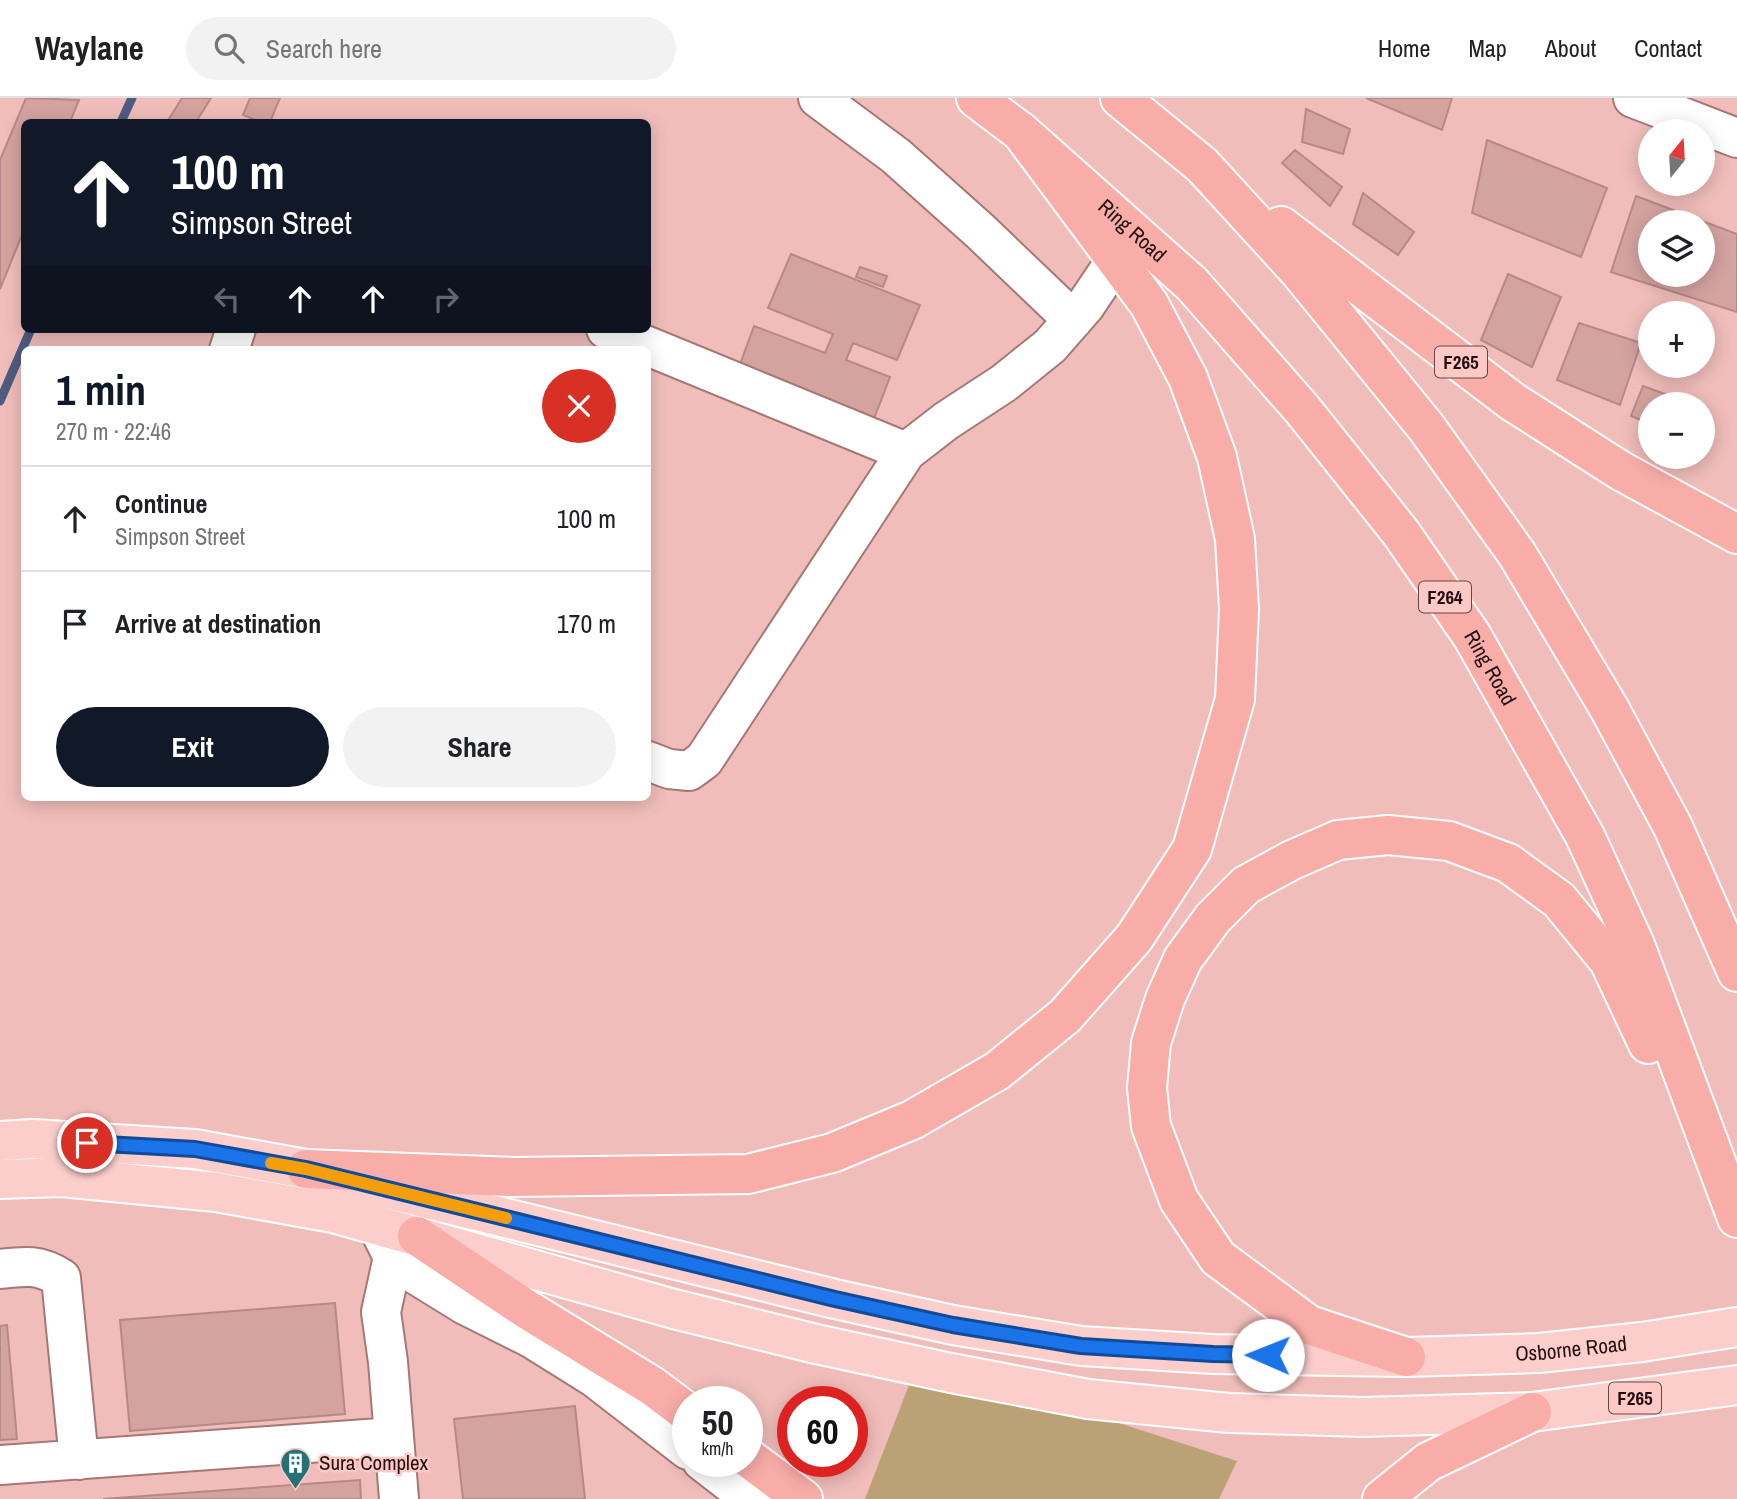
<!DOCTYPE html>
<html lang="en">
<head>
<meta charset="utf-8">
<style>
  :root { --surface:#fff; --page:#f2f2f2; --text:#202124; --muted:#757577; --line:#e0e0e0; --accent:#111827 }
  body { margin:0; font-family:"Archivo Narrow",sans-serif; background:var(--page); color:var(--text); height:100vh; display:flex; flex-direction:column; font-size:26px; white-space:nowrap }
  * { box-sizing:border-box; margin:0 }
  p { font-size:23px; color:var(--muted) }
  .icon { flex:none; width:38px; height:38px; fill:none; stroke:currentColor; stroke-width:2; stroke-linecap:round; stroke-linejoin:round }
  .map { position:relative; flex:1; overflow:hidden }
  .side { position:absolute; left:21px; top:248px; width:630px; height:455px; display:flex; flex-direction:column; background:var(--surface); border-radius:10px; box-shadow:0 4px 18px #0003 }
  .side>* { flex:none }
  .hud { position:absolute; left:21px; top:21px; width:630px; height:214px; border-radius:10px; box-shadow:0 4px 18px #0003; background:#111827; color:#fff; overflow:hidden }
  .needle { width:46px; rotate:18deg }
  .fabs { position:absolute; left:1638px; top:21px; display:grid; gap:14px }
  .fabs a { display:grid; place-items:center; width:77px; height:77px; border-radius:50%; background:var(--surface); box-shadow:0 4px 18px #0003; font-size:35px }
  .speed { position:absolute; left:672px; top:1288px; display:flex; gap:14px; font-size:35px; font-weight:700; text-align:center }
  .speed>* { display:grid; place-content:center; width:91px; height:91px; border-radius:50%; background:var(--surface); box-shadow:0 4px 18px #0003; line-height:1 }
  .speed small { font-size:18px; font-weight:400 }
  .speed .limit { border:10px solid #d22; background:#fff; color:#111 }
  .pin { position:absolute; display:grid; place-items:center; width:60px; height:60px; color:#fff; margin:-30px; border:4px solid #fff; border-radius:50%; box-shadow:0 2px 7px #0007 }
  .me { position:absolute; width:77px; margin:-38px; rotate:271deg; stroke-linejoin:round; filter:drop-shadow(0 0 5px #0008) }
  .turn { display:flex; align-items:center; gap:24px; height:147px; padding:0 35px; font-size:32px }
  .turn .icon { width:91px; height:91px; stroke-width:2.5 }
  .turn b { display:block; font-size:49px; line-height:60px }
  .lanes { display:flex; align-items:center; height:66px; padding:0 35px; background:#0003; justify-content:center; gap:35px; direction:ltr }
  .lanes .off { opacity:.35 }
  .round { display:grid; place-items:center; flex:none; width:74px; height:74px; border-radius:37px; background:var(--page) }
  .head { display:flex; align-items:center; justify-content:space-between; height:119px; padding:0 35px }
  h1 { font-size:42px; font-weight:800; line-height:52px; color:var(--accent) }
  .primary-button { display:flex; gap:14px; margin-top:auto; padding:14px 35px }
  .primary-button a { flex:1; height:80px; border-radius:42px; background:var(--accent); color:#fff; font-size:28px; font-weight:800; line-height:80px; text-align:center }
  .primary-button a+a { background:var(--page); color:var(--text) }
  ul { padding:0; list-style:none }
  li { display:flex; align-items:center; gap:21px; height:105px; padding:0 35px; border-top:2px solid var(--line) }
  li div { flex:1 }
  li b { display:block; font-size:26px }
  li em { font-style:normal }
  header { display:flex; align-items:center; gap:42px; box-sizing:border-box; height:98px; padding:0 35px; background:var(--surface); border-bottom:2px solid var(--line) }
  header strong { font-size:33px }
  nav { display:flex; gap:38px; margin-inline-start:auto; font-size:24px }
  .search { width:490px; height:63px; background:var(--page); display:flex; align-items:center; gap:18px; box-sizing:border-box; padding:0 24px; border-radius:38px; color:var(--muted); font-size:26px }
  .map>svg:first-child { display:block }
</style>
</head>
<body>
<header>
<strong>Waylane</strong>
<div class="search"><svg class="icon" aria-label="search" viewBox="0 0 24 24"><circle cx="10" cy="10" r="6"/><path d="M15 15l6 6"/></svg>Search here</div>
<nav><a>Home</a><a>Map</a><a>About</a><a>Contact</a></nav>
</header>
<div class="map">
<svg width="1737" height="1401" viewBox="0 0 1737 1401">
  <rect width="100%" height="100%" fill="#f0bdba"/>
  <path fill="#baa276" d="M 919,1261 L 1237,1363 L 1219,1401 L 865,1401 Z"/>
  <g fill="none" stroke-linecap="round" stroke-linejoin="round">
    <path stroke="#4e5c81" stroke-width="9" d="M 121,24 L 132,0
      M 0,303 L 31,231"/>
  </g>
  <path fill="#d4a3a0" stroke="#b88886" stroke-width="2" fill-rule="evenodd" d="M 26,0 L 79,2 L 70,24 L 24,24 L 24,132 L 0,191 L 0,62 Z
    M 182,0 L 211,0 L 196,24 L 167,24 Z
    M 250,0 L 280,0 L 270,24 L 261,24 L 243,17 Z
    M 1366,0 L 1452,0 L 1442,32 Z
    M 1306,11 L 1350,31 L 1343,56 L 1302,44 Z
    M 1487,42 L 1607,90 L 1581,159 L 1472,115 Z
    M 1295,52 L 1342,89 L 1330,108 L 1282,65 Z
    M 1363,95 L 1414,134 L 1398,157 L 1353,126 Z
    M 1636,98 L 1737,136 L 1737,214 L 1611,174 ZM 1650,124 L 1703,124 L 1703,177 L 1650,177 Z
    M 791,156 L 920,207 L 897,262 L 853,245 L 846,262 L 890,279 L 870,331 L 735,280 L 754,228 L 825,255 L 833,236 L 768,210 Z
    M 860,169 L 887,178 L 883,189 L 856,179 Z
    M 1508,176 L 1561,199 L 1532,269 L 1481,242 Z
    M 1579,225 L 1641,245 L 1620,307 L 1557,282 Z
    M 1643,288 L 1692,306 L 1650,306 L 1650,326 L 1631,318 Z
    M 335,1205 L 345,1316 L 130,1333 L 120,1222 Z
    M 7,1227 L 17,1341 L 0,1342 L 0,1228 Z
    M 575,1308 L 585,1401 L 463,1401 L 454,1321 Z
    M 360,1382 L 361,1401 L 103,1401 Z"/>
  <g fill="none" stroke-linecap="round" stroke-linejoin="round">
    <defs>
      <path id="minor" d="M 818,0 L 896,58 L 980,133 L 1073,222
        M 1633,0 L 1737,40
        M 606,231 L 906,354
        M 229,252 L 236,231
        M 648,663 L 669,671 L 689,673 L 704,662 L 906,354 L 946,323 L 1004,285 L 1050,248 L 1085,208 L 1116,162
        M 377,1127 L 393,1159 L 418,1178 L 465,1207 L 531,1240 L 595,1280 L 688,1352
        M 393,1159 L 381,1214 L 388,1264 L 399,1401
        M 0,1171 C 25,1168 39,1166 61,1180 L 79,1362
        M 702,1363 L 751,1401
        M 0,1367 L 394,1339"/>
      <g id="major">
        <path id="s1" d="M 0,1043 L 33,1041 L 195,1051 L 306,1071 L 835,1201 L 953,1227 L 1081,1248 L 1213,1256 L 1406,1259 L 1539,1255 L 1642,1244 L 1737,1229"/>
        <path d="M 0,1081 L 61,1079 L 216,1094 L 333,1115 L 674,1211 L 816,1246 L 951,1275 L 1088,1301 L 1229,1315 L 1362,1319 L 1532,1314 L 1737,1287"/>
      </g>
      <g id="highway">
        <path id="s2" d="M 976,0 L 1021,34 L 1192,186 L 1302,311 L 1401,435 L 1472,538 L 1585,738 L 1635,847 L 1737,1120"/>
        <path d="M 1120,0 L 1202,67 L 1299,173 L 1426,329 L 1517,456 L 1609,610 L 1673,729 L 1737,874"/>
        <path d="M 1281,128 L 1513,304 L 1621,373 L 1737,436"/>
        <path d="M 306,1071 L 513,1079 L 748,1076 L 832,1055 L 912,1022 L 997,973 L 1065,918 L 1134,840 L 1192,751 L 1235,601 L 1239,511 L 1235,441 L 1217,359 L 1188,280 L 1149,206 L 1021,34"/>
        <path d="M 417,1138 L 526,1211 L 652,1288 L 688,1315"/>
        <path d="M 1406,1259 L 1309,1227 L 1218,1160 L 1179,1102 L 1151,1028 L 1147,990 L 1151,945 L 1165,901 L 1183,861 L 1213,820 L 1246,787 L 1292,762 L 1338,742 L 1388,737 L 1449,743 L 1508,765 L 1559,802 L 1609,863 L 1648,946"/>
        <path d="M 747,1359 L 803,1401"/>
        <path d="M 1382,1401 L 1428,1364 L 1532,1314"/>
      </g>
    </defs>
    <use href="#minor" stroke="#a67875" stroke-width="42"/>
    <use href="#major" stroke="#fff" stroke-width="42"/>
    <use href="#highway" stroke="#fff" stroke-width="42"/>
    <use href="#minor" stroke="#fff" stroke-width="38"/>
    <use href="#major" stroke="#fbcecb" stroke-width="38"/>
    <use href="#highway" stroke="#f9ada9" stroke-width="38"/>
  </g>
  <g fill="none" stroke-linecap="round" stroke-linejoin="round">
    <defs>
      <path id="route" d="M 87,1045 L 195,1051 L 306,1071 L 835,1201 L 953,1227 L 1081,1248 L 1213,1256 L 1268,1257"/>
    </defs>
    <use href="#route" stroke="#114b97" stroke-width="18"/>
    <use href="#route" stroke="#1a73e8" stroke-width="12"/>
    <path stroke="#f59e0b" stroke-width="12" d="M 271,1065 L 306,1071 L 506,1120"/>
  </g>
  <defs>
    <symbol id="building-pin" viewBox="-11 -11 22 30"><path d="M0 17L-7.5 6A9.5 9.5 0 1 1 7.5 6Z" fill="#267176" stroke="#fdc9c6"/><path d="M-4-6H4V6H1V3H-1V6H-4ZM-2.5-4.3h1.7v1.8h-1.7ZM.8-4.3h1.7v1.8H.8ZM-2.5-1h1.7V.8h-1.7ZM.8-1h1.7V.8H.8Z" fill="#fff"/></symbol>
  </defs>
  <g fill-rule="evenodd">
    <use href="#building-pin" x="278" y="1348" width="35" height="47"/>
  </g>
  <g text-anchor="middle" stroke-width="5" stroke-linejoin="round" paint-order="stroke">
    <g fill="#fdc9c6" stroke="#644847" stroke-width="2">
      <rect x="1435" y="248.5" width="52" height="31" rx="5"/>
      <rect x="1419" y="483.5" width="52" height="31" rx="5"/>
      <rect x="1609" y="1284.5" width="52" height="31" rx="5"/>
    </g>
    <g font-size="19" font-weight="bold" fill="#221010">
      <text x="1461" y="271">F265</text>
      <text x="1445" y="506">F264</text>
      <text x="1635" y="1307">F265</text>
    </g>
    <g font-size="21" fill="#221010" stroke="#fdc9c6">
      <text dy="7" stroke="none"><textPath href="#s2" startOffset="205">Ring Road</textPath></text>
      <text dy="7" stroke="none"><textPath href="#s2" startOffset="772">Ring Road</textPath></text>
      <text dy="7" stroke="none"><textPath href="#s1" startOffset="1594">Osborne Road</textPath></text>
    </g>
    <g font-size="21" fill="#221010" stroke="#fdc9c6" text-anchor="start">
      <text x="319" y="1372">Sura Complex</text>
    </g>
  </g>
</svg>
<div class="fabs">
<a><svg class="needle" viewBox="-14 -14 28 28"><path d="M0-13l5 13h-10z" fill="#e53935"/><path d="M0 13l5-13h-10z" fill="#757577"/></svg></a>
<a><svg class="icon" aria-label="layers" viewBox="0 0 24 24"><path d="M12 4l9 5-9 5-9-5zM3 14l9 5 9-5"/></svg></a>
<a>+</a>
<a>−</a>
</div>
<div class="speed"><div>50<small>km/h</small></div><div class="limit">60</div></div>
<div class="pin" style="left:87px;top:1045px;background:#d93025"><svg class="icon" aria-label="arrive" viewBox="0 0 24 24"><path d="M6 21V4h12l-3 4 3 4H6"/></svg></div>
<svg class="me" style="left:1268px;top:1257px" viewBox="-20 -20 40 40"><circle r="19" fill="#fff"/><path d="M0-13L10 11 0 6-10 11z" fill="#1a73e8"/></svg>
<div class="hud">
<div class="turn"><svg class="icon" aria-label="ahead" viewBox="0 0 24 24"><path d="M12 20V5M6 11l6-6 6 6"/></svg><div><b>100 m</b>Simpson Street</div></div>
<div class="lanes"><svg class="icon off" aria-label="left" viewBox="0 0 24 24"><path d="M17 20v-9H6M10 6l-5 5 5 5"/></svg><svg class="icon" aria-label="ahead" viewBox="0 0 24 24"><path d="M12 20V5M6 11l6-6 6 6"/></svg><svg class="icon" aria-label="ahead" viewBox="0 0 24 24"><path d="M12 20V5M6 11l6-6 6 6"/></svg><svg class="icon off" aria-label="right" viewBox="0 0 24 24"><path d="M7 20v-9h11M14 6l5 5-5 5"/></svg></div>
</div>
<section class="side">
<div class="head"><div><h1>1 min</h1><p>270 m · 22:46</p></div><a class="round" style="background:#d93025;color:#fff"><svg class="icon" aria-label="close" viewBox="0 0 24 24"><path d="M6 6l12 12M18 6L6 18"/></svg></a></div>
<ul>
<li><svg class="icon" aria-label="ahead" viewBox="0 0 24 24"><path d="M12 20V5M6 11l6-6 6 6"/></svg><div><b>Continue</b><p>Simpson Street</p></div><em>100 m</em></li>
<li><svg class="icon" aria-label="arrive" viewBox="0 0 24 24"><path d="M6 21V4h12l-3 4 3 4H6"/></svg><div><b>Arrive at destination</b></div><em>170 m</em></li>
</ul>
<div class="primary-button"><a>Exit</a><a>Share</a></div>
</section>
</div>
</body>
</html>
